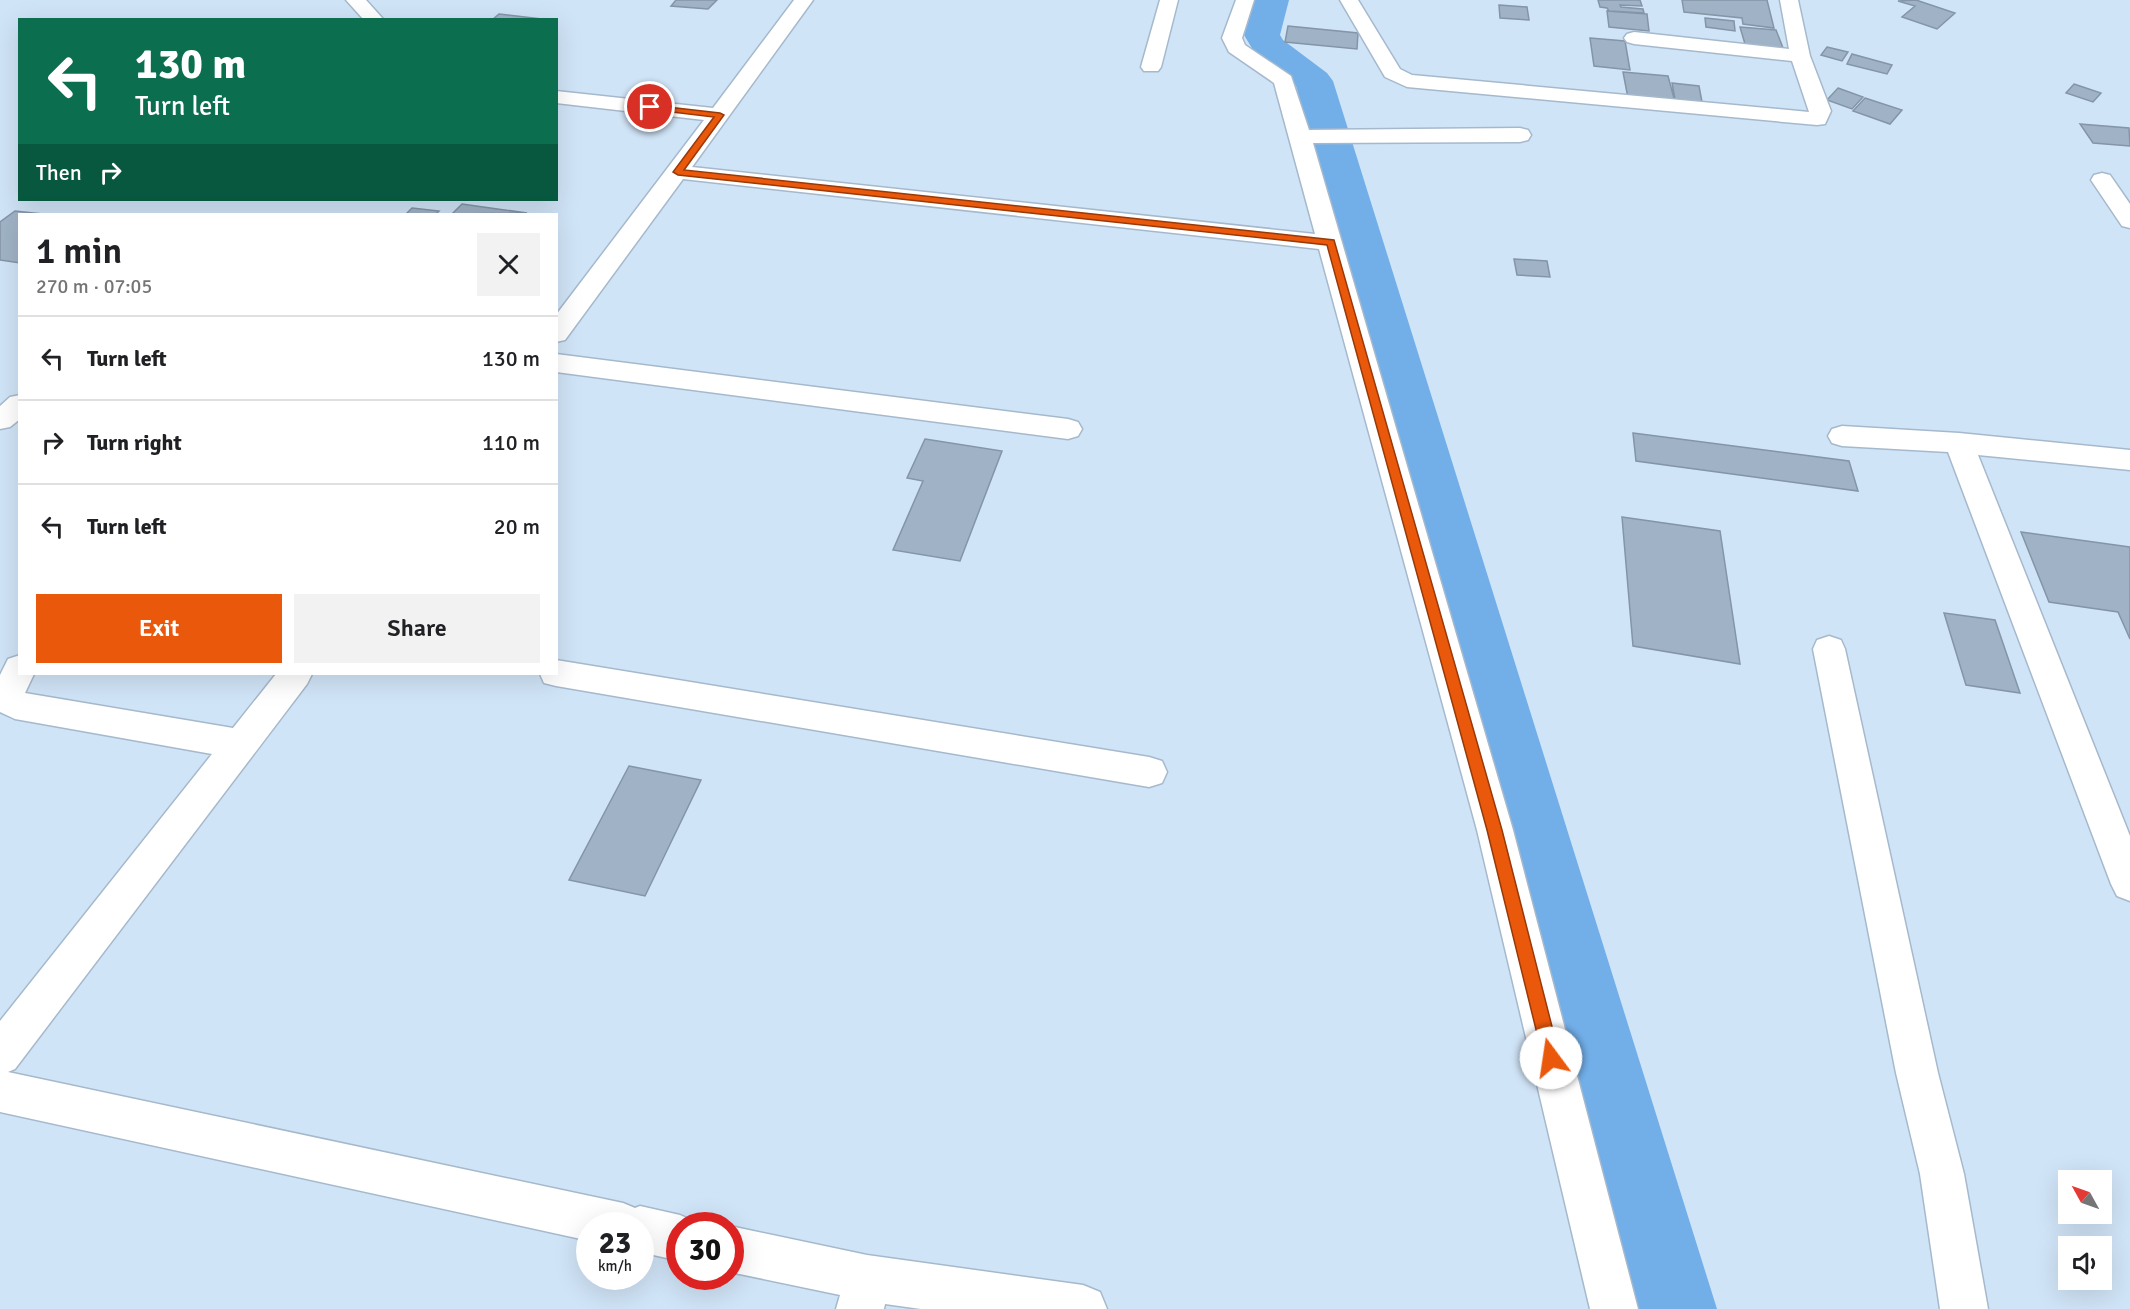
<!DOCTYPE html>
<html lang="en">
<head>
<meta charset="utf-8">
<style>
  :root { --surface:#fff; --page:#f2f2f2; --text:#202124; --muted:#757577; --line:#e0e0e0; --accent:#ea580c }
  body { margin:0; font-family:Signika,sans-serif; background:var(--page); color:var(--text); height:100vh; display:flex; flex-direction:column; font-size:22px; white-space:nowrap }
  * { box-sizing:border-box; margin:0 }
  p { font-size:20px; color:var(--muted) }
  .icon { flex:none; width:33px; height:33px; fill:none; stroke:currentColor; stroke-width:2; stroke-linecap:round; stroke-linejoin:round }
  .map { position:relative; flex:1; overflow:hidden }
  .drawer { position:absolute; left:18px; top:213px; width:540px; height:462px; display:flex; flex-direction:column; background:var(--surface); border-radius:0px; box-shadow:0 6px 24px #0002 }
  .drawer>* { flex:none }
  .guide { position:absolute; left:18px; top:18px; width:540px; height:183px; border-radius:0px; box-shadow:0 6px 24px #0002; background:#0b6e4f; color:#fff; overflow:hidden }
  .needle { width:39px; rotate:310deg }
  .controls { position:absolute; left:2058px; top:1170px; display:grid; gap:12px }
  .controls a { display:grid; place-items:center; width:54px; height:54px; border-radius:0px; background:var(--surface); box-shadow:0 6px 24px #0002; font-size:30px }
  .speed { position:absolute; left:576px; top:1212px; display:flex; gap:12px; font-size:30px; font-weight:700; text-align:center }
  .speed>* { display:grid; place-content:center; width:78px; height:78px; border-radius:50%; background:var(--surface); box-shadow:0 6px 24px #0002; line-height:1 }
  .speed small { font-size:15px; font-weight:400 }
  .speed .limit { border:9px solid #d22; background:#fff; color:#111 }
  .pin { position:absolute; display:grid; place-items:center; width:51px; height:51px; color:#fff; margin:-26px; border:3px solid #fff; border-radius:50%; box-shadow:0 2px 6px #0007 }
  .me { position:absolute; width:66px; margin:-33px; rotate:346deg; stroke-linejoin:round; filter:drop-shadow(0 0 4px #0008) }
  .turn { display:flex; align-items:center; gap:21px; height:126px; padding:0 18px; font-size:27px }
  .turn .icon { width:78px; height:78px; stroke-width:2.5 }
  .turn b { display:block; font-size:42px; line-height:51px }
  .then { display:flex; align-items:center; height:57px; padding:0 18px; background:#0003; gap:12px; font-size:22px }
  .round { display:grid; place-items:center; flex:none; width:63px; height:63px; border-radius:0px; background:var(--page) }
  .head { display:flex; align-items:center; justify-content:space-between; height:102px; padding:0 18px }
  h1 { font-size:36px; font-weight:600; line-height:45px }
  .primary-button { display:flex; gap:12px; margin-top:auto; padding:12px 18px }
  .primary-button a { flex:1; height:69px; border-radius:0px; background:var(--accent); color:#fff; font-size:24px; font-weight:600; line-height:69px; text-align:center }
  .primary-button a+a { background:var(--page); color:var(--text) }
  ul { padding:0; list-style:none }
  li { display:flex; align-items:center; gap:18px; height:84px; padding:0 18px; border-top:2px solid var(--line) }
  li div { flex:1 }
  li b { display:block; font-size:22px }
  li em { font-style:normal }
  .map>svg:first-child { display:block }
</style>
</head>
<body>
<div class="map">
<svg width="2130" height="1309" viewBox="0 0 2130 1309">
  <rect width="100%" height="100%" fill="#d0e4f7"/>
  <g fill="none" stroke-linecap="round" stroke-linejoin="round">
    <path fill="#72afe9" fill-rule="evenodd" d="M 1255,0 L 1289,0 L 1280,35 L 1283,40 L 1327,73 L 1333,81 L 1717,1309 L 1631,1309 L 1296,86 L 1256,55 L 1244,35 Z"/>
  </g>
  <path fill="#a0b3c6" stroke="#8395a7" stroke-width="1.5" d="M 676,0 L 717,0 L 708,9 L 671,6 Z
    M 1598,0 L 1640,0 L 1642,6 L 1620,5 L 1621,7 L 1643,9 L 1644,13 L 1609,11 L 1607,8 L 1600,7 Z
    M 1682,0 L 1767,0 L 1774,28 L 1743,24 L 1742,18 L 1684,12 Z
    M 1916,0 L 1955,13 L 1937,29 L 1902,17 L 1915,6 L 1898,1 Z
    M 1499,5 L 1527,7 L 1529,20 L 1500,18 Z
    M 1607,11 L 1647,14 L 1649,31 L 1609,27 Z
    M 499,14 L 542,19 L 492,20 Z
    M 1705,18 L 1734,21 L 1735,31 L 1706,27 Z
    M 1288,26 L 1358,33 L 1357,49 L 1285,42 Z
    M 1740,27 L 1776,30 L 1783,48 L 1745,44 Z
    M 1590,38 L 1625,41 L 1630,70 L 1594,66 Z
    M 1827,47 L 1848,52 L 1842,61 L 1821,55 Z
    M 1852,54 L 1892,65 L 1887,74 L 1847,64 Z
    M 1623,72 L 1668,76 L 1675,102 L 1628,98 Z
    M 1672,83 L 1699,86 L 1702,102 L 1675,99 Z
    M 2074,84 L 2101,93 L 2093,102 L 2066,93 Z
    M 1838,88 L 1863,97 L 1852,109 L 1827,100 Z
    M 1865,98 L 1902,110 L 1890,124 L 1853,111 Z
    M 2080,124 L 2129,128 L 2130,146 L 2093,143 Z
    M 462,204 L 527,213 L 452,214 Z
    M 412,208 L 439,211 L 436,214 L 406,214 Z
    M 15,211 L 43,214 L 20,214 L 20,263 L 0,260 L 0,222 Z
    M 1514,259 L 1547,261 L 1550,277 L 1517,275 Z
    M 1633,433 L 1849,461 L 1858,491 L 1636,461 Z
    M 925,439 L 1002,451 L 960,561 L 893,550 L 923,481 L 907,478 Z
    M 1622,517 L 1720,531 L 1740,664 L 1633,646 Z
    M 2021,532 L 2130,547 L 2130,639 L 2118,612 L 2049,602 Z
    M 1944,613 L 1995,620 L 2020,693 L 1966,685 Z
    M 629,766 L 701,780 L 645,896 L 569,880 Z"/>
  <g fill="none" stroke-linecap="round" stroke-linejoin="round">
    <defs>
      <path id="minor" d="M 346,0 L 366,0 L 384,20 L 364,20 Z
        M 794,0 L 813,0 L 692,167 L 1315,234 L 1274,83 L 1229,52 L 1222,38 L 1236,0 L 1254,0 L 1242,38 L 1245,45 L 1291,76 L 1309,130 L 1520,128 L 1528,130 L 1531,135 L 1528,140 L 1520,142 L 1313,143 L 1513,830 L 1638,1309 L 1590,1309 L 1477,830 L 1319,249 L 683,179 L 565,340 L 556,342 L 556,315 L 704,120 L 556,103 L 556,91 L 713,108 Z
        M 1160,0 L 1178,0 L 1161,67 L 1158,71 L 1144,71 L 1141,67 Z
        M 1340,0 L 1358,0 L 1400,69 L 1412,75 L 1809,112 L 1792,61 L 1634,44 L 1627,42 L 1624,38 L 1627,34 L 1634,32 L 1789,49 L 1780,0 L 1798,0 L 1810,56 L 1831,111 L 1825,124 L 1817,125 L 1407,87 L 1385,77 Z
        M 2102,173 L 2110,175 L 2130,204 L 2130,228 L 2122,226 L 2091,180 L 2094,175 Z
        M 556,354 L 1068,419 L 1078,422 L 1082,429 L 1078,436 L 1068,439 L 556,372 Z
        M 20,395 L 20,419 L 10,427 L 0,429 L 0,406 L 10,397 Z
        M 1842,426 L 1959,433 L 2130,450 L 2130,470 L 1978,455 L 2130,836 L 2130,901 L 2117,896 L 2111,884 L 1948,452 L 1842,446 L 1832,443 L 1828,436 L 1832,429 Z
        M 1829,636 L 1841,640 L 1845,649 L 1938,1073 L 1964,1174 L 1988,1309 L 1940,1309 L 1920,1174 L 1896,1073 L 1813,649 L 1817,640 Z
        M 20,655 L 20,674 L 34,674 L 25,693 L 233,728 L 276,674 L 312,674 L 307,684 L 15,1069 L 8,1072 L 623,1203 L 635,1208 L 640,1206 L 680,1215 L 696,1222 L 698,1226 L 680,1226 L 680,1261 L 640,1252 L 640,1226 L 590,1226 L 590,1241 L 0,1112 L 0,1021 L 212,754 L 15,719 L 0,712 L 0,675 L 8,659 Z
        M 556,660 L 1149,757 L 1162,761 L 1167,772 L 1162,783 L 1149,787 L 556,686 L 544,683 L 540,674 L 556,674 Z
        M 730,1226 L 867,1255 L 1083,1285 L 1100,1292 L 1107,1309 L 921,1309 L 885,1304 L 884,1309 L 836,1309 L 840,1295 L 730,1272 Z"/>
    </defs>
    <use href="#minor" stroke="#a6b9cc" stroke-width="3"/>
    <use href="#minor" fill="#fff" fill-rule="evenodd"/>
  </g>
  <path fill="#ea580c" stroke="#983908" stroke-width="1.5" d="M 650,105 L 720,113 L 724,115 L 684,170 L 1334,240 L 1502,830 L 1560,1058 L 1558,1064 L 1551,1067 L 1545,1064 L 1543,1058 L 1487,830 L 1327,245 L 678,175 L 673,172 L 714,117 L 647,109 L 645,107 Z"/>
</svg>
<div class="controls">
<a><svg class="needle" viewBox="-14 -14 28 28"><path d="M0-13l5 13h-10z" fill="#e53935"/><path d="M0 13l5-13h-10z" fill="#757577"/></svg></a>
<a><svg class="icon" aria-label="sound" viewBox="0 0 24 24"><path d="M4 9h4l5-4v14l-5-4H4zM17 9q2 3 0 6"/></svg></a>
</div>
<div class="speed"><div>23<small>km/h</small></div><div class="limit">30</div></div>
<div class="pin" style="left:650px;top:107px;background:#d93025"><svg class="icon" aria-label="arrive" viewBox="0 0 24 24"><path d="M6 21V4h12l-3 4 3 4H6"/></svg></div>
<svg class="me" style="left:1551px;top:1058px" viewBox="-20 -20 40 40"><circle r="19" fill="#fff"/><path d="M0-13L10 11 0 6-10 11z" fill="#ea580c"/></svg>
<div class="guide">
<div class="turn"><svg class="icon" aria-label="left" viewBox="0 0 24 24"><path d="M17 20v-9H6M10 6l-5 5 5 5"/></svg><div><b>130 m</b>Turn left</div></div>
<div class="then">Then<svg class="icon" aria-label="right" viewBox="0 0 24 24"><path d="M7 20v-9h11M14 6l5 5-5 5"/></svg></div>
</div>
<section class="drawer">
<div class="head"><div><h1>1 min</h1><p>270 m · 07:05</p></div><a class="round"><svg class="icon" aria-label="close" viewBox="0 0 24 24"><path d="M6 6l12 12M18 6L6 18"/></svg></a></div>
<ul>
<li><svg class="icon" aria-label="left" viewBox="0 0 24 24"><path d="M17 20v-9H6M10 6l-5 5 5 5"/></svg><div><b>Turn left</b></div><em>130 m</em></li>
<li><svg class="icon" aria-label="right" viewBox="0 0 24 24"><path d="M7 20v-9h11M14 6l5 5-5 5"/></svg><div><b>Turn right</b></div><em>110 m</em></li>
<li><svg class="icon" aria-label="left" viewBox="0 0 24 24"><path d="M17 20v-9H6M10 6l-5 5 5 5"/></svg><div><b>Turn left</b></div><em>20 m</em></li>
</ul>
<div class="primary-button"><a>Exit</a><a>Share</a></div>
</section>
</div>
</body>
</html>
